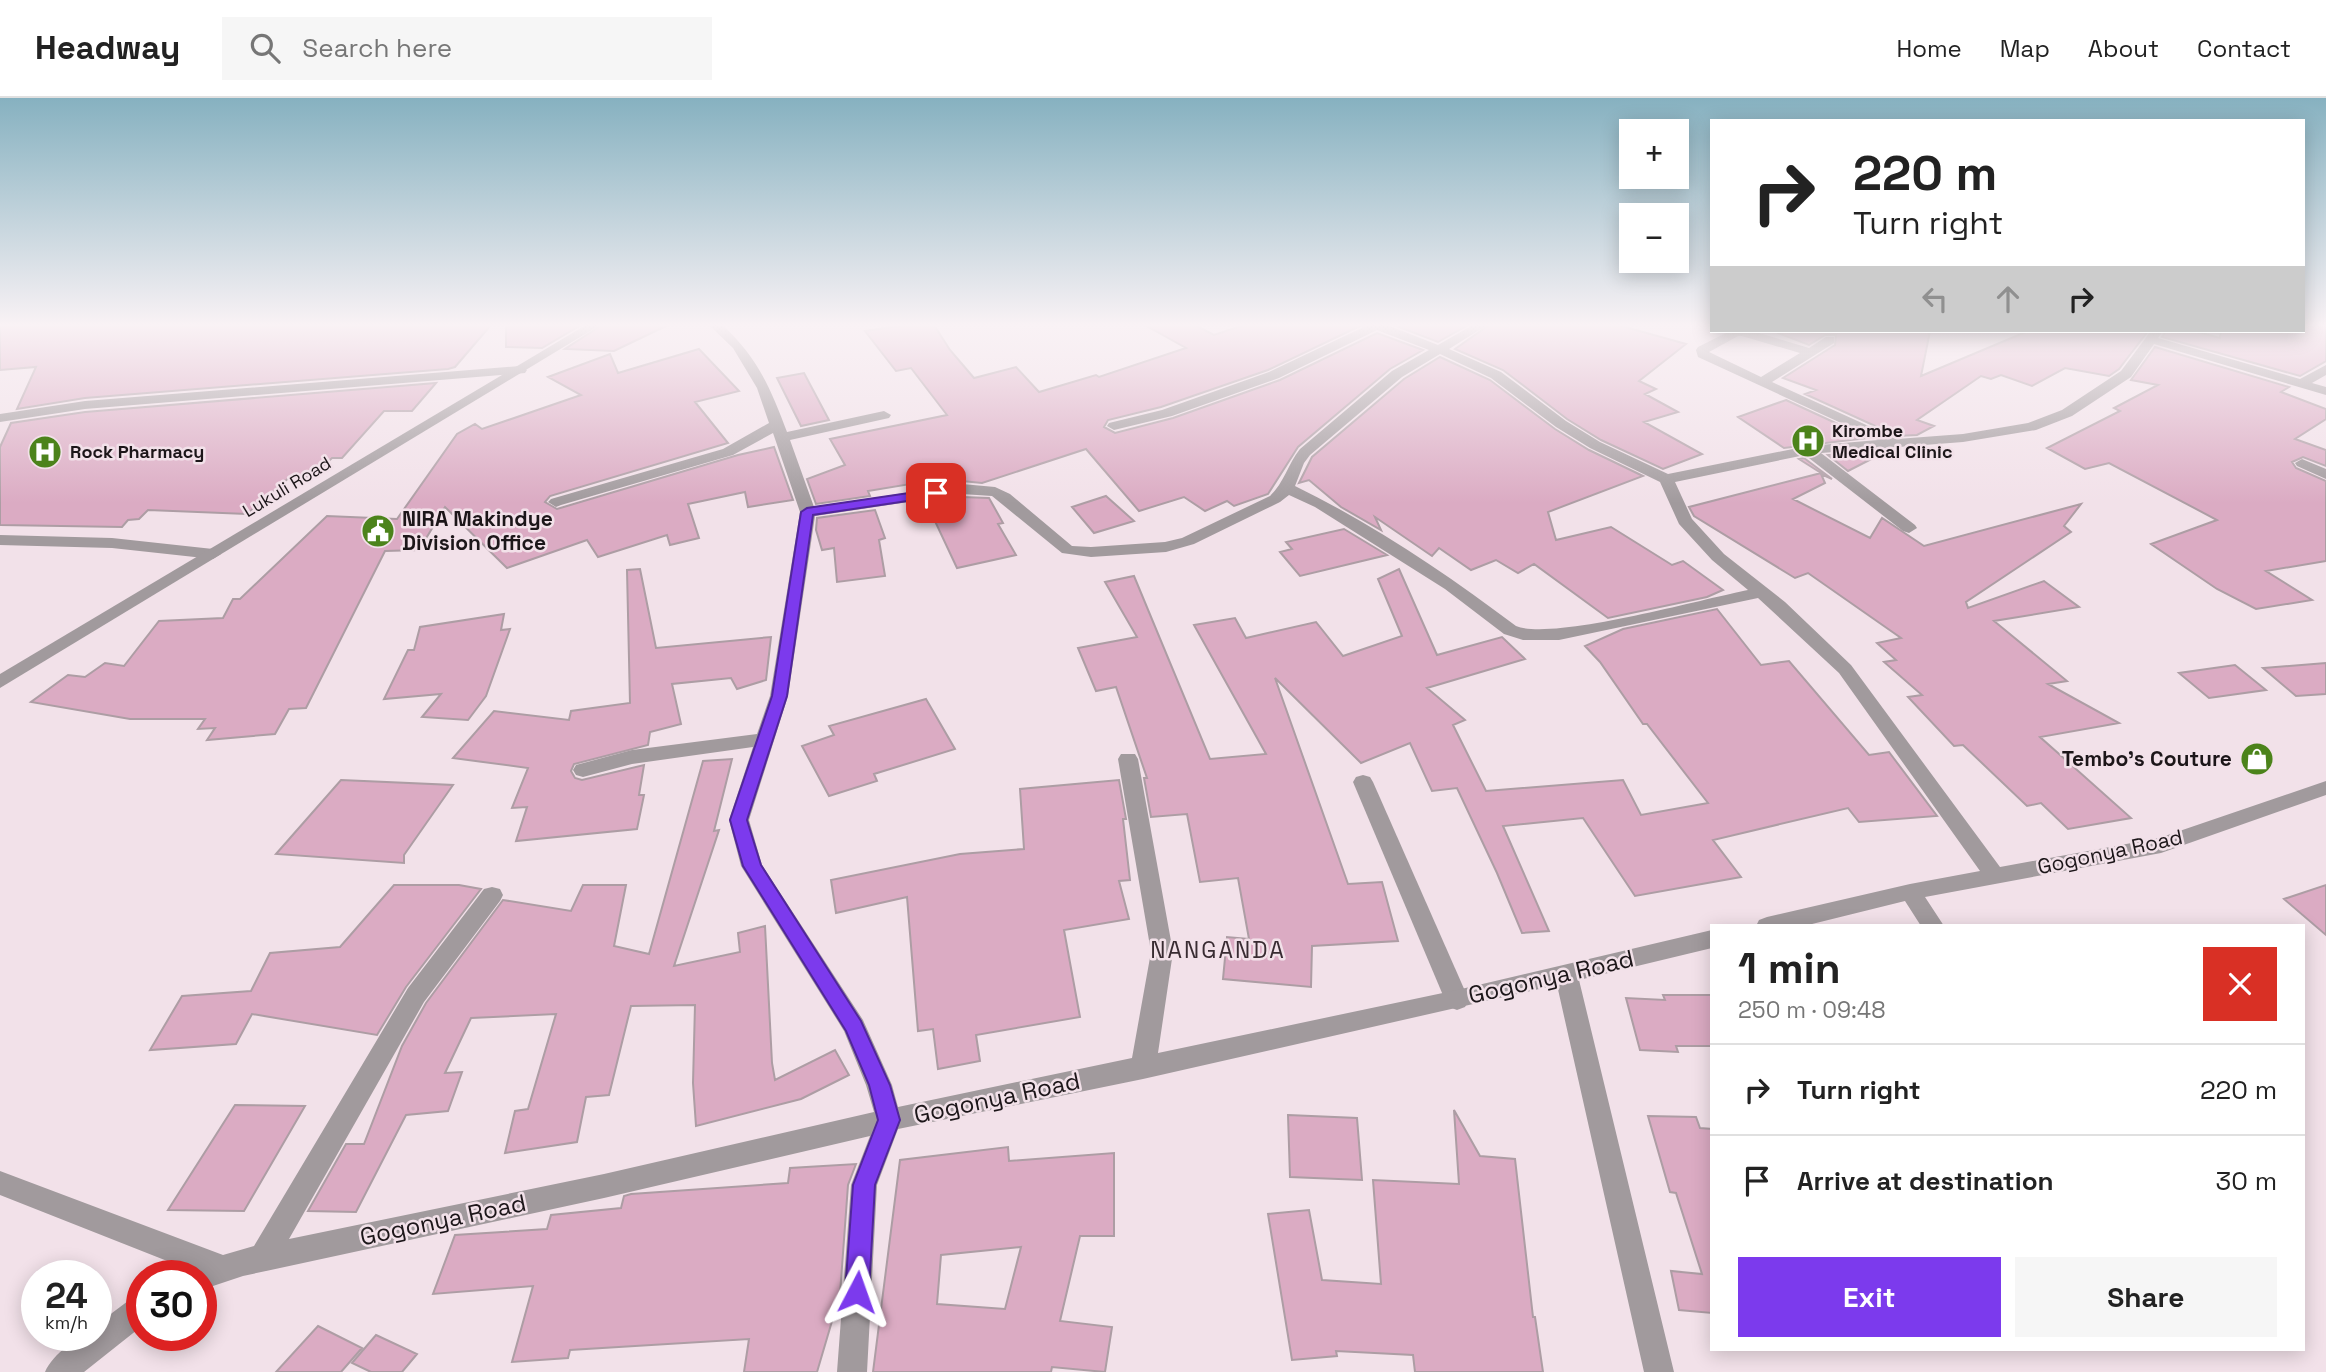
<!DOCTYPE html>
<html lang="en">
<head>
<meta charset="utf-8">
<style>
  :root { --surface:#fff; --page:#f6f6f6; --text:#222; --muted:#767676; --line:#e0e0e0; --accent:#7c3aed }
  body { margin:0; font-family:"Space Grotesk",sans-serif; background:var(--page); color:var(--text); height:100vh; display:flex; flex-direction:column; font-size:26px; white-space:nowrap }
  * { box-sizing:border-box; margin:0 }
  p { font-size:23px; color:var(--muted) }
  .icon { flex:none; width:38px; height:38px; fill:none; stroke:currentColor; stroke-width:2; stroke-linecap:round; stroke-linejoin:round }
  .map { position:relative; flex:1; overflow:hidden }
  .panel { position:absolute; left:1710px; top:826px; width:595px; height:427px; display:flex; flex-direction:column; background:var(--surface); border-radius:0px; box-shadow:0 4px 18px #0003 }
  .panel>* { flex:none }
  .banner { position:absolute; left:1710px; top:21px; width:595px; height:214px; border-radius:0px; box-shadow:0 4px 18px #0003; background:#fff; color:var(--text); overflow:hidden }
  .fabs { position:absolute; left:1619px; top:21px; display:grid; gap:14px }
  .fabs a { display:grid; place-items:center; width:70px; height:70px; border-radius:0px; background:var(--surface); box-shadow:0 4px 18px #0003; font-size:35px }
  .speed { position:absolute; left:21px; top:1162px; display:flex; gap:14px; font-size:35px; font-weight:700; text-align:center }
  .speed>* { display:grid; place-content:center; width:91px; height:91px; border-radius:50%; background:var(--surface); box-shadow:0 4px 18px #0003; line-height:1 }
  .speed small { font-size:18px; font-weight:400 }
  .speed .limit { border:10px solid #d22; background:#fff; color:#111 }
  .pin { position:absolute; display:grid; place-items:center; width:60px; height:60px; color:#fff; margin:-30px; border-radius:14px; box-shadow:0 4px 10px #0006 }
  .me { position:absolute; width:77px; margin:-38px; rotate:4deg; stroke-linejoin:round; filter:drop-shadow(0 0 5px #0008) }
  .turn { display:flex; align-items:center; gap:24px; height:147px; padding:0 28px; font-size:32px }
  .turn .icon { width:91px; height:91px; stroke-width:2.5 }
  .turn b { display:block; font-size:49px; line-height:60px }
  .lanes { display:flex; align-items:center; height:66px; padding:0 28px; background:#0003; justify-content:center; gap:35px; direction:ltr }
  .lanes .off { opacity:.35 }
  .round { display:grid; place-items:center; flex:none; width:74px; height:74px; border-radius:0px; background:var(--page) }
  .headline { display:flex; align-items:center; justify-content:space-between; height:119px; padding:0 28px }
  h1 { font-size:42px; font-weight:800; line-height:52px }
  .cta { display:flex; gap:14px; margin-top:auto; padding:14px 28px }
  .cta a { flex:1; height:80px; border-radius:0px; background:var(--accent); color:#fff; font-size:28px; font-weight:800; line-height:80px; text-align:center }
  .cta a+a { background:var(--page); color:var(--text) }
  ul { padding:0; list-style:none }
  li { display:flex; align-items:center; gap:21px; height:91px; padding:0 28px; border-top:2px solid var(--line) }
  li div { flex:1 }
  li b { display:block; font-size:26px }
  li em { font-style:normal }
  header { display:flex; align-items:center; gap:42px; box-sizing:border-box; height:98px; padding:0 35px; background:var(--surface); border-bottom:2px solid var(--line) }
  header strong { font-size:33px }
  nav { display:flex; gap:38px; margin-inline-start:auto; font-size:24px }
  .search { width:490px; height:63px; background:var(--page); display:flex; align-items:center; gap:18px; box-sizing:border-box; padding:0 24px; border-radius:0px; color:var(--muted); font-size:26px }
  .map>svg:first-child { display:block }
</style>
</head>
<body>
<header>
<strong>Headway</strong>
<div class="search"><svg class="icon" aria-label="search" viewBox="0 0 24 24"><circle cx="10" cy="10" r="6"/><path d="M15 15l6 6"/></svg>Search here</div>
<nav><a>Home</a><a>Map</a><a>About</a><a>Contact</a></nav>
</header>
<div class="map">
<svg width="2326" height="1274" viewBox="0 0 2326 1274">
  <rect width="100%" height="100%" fill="#f2e1e9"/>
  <path fill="#dbabc3" stroke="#ad9da4" stroke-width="2" fill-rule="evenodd" d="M 0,227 L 491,227 L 455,269 L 448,271 L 85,300 L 17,311 L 36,269 L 0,272 Z
    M 506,227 L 581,227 L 542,250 L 506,249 Z
    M 602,227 L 668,227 L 614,253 L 565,251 Z
    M 906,227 L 934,227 L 950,252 L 974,280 L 1016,269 L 1039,294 L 1096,277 L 1099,279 L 1186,250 L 1145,227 L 1195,227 L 1214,237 L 1244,227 L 1362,227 L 1268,272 L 1161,309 L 1108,322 L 1104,329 L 1115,335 L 1173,320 L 1280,282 L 1377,235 L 1423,252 L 1390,271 L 1298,349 L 1268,396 L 1234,408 L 1227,403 L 1205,413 L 1184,399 L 1139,413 L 1086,351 L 982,385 L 962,383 L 919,390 L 916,385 L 868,393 L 870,398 L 816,406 L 807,381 L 845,367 L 830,341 L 947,317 L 911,270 L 896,273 L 865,233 Z
    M 1394,227 L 1468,227 L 1438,244 Z
    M 1489,227 L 1618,227 L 1686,246 L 1639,283 L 1656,291 L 1645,296 L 1678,314 L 1644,324 L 1702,356 L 1663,371 L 1601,342 L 1567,321 L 1503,272 L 1455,251 Z
    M 2303,227 L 2326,227 L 2326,263 L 2300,278 L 2162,239 L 2166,233 L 2194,233 L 2220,240 L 2221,233 L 2303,233 Z
    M 1779,233 L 1930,233 L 1921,278 L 2028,233 L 2148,233 L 2119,271 L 2109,278 L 2065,270 L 2032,288 L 2001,277 L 1991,281 L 1981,278 L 1917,322 L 1934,328 L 1917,337 L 1897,338 L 1805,296 L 1816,292 L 1783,280 L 1835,247 L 1836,237 L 1825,237 L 1809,247 L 1778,235 Z
    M 2155,249 L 2289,289 L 2281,294 L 2326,311 L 2326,321 L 2295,341 L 2326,352 L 2326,368 L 2303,359 L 2292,364 L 2296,370 L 2326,383 L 2326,463 L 2266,473 L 2312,502 L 2256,511 L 2217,491 L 2151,446 L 2217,422 L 2109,365 L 2085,371 L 2047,350 L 2120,313 L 2114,310 L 2158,287 L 2131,282 Z
    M 699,251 L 739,293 L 695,304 L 728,345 L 550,398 L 545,404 L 557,411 L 738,357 L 774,349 L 793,402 L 748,409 L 745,394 L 688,406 L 699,440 L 670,447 L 667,437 L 598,459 L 587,442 L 507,470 L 445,409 L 419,452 L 385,453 L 306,610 L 289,611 L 275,636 L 207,642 L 215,630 L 198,631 L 205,621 L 130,621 L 31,604 L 68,577 L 85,579 L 105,565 L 124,568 L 159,523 L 223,520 L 233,501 L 240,501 L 327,418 L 397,421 L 457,336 L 475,326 L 482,331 L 581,297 L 548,279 L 610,256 L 618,275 Z
    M 1440,259 L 1490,282 L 1555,331 L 1589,352 L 1643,378 L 1548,414 L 1556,442 L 1611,429 L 1672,467 L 1683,463 L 1723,492 L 1707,499 L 1608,520 L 1534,466 L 1518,475 L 1496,462 L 1471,472 L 1439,450 L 1432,458 L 1375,419 L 1381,432 L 1341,409 L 1309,382 L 1299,385 L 1312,359 L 1404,281 Z
    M 804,275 L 829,322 L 801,328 L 777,280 Z
    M 436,285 L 412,313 L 384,313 L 342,360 L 332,360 L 312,379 L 291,378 L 247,416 L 148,412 L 139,421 L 128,422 L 122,429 L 0,427 L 0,349 L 11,325 L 85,314 Z
    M 1786,302 L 1868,340 L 1784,350 L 1738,319 Z
    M 1887,353 L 1848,373 L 1828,357 Z
    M 1804,360 L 1832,381 L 1821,376 L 1825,385 L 1793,401 L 1870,440 L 1882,420 L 1924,448 L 2081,406 L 2064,428 L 2071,434 L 1966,504 L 1968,510 L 2044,483 L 2079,509 L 1994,523 L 2067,583 L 2048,586 L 2119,625 L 2040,639 L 2131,720 L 2068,731 L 2041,705 L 2027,708 L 1963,647 L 1954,648 L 1908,599 L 1922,597 L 1884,564 L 1896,562 L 1877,545 L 1901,540 L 1808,475 L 1795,480 L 1694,418 L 1689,409 L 1821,375 L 1799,361 Z
    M 1106,398 L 1134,423 L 1094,435 L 1072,409 Z
    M 962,399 L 989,400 L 1003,425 L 998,426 L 1016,457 L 957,470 L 926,404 Z
    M 875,412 L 885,440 L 879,442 L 885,478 L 837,484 L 834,450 L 822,452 L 816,432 L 817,420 Z
    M 1344,431 L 1387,457 L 1300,478 L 1280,454 L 1292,451 L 1286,444 Z
    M 640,471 L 656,550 L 771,539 L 766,582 L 737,591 L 731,580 L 672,586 L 681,626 L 650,634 L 648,647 L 574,666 L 571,673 L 575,680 L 582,682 L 644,667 L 639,697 L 644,697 L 637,731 L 516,743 L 527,709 L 512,710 L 528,670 L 453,660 L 494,613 L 569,622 L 571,613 L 630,605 L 627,472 Z
    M 1399,471 L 1437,557 L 1502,539 L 1525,561 L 1427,590 L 1465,622 L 1453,627 L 1486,693 L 1623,682 L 1641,717 L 1708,705 L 1647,626 L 1643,626 L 1600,564 L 1585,548 L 1623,531 L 1717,511 L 1761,567 L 1789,563 L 1869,657 L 1889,654 L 1937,718 L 1859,724 L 1848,710 L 1713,742 L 1741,779 L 1635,798 L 1583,720 L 1503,728 L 1549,833 L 1522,835 L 1497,775 L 1457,690 L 1432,693 L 1410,645 L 1361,665 L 1275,580 L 1348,786 L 1382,784 L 1398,843 L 1312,848 L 1311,889 L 1223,881 L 1227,839 L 1249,841 L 1238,780 L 1200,784 L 1187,716 L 1151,719 L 1144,680 L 1147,680 L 1116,589 L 1096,593 L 1078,550 L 1137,539 L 1105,484 L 1134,478 L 1210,661 L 1266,656 L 1194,527 L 1235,520 L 1246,540 L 1316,524 L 1343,558 L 1402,538 L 1378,481 Z
    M 504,516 L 501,532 L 510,531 L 486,598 L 468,622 L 422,619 L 441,596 L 384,601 L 408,552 L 414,552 L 420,529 Z
    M 2326,565 L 2326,596 L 2296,598 L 2263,570 Z
    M 2235,567 L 2266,592 L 2209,600 L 2179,575 Z
    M 926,601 L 955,651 L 874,676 L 877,683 L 829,698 L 802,648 L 834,637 L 829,628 Z
    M 732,661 L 714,733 L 719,732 L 674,868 L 740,854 L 738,835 L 765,828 L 772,965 L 775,982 L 835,952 L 849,977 L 801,1001 L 696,1028 L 693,985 L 695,907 L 631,908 L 609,997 L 586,999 L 577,1044 L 505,1055 L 515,1013 L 528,1011 L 556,916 L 471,920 L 445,975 L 462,974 L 448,1013 L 406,1017 L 356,1114 L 308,1113 L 346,1046 L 364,1046 L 402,948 L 426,905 L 503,802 L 571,813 L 583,787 L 626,787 L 614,848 L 649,856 L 703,663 Z
    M 341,682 L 453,687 L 404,757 L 404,765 L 276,756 Z
    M 1119,682 L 1126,721 L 1123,721 L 1130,782 L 1119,783 L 1129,821 L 1064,832 L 1080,919 L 976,937 L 980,963 L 938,971 L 933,931 L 918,933 L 907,799 L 836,815 L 831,782 L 960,756 L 1024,751 L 1020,691 Z
    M 394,787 L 459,787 L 481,791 L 406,889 L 377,937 L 252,916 L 236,946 L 150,952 L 182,898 L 251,893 L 270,855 L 340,849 Z
    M 2326,787 L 2326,837 L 2284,801 Z
    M 1663,897 L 1712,897 L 1712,948 L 1676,948 L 1678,954 L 1640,952 L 1626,900 L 1665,902 Z
    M 235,1007 L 305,1008 L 244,1113 L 168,1112 Z
    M 1454,1012 L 1480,1058 L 1515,1061 L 1533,1219 L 1535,1219 L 1543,1274 L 1415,1274 L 1413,1257 L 1336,1253 L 1337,1258 L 1292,1262 L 1268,1116 L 1309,1112 L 1322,1182 L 1381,1186 L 1373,1082 L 1459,1086 Z
    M 1288,1017 L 1357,1020 L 1362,1082 L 1290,1079 Z
    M 1648,1018 L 1696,1019 L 1700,1030 L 1712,1031 L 1712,1215 L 1679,1212 L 1671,1173 L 1702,1176 L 1676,1095 L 1670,1094 Z
    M 1008,1049 L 1009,1063 L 1114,1055 L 1114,1138 L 1080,1138 L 1060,1223 L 1112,1229 L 1105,1274 L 1052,1269 L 1051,1274 L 873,1274 L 900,1062 ZM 1021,1149 L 1005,1211 L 937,1206 L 941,1157 Z
    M 856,1066 L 848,1087 L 840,1196 L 817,1274 L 744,1274 L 749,1241 L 570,1252 L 568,1260 L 512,1264 L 533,1188 L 433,1196 L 455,1137 L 547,1131 L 551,1117 L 621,1110 L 624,1098 L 631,1096 L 788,1085 L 790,1070 Z
    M 318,1228 L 362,1250 L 341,1274 L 276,1274 Z
    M 376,1237 L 417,1256 L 402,1274 L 371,1274 L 352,1265 Z"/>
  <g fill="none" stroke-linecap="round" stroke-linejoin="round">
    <path fill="#a19a9d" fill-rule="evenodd" d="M 1363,677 L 1370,679 L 1373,684 L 1469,902 L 1465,909 L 1457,912 L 1449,909 L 1445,902 L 1353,684 L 1356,679 Z"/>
    <path fill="#a19a9d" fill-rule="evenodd" d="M 709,227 L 722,227 C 757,258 771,291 787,334 L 884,313 L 891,317 L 889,320 L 790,342 L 814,409 L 962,386 L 995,389 L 1010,396 L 1072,448 L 1091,449 L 1165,444 L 1182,440 L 1270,398 C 1284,385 1288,366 1300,351 L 1392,273 L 1429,252 L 1377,232 L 1279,280 L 1172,318 L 1114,332 L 1107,328 L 1109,325 L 1162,312 L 1269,274 L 1368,227 L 1387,227 L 1438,247 L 1473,227 L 1487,227 L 1449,251 L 1501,274 L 1566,323 L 1600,344 L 1668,376 L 1808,348 L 1878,342 L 1698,259 L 1696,252 L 1698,249 L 1730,233 L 1752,233 L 1809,250 L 1826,239 L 1834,239 L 1834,245 L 1772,284 L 1897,341 L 1963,336 L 2028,325 L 2062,312 L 2121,273 L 2151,233 L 2163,233 L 2158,240 L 2300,281 L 2326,267 L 2326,277 L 2312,285 L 2326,289 L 2326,297 L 2154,246 L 2131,279 L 2072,318 L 2036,332 L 1963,344 L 1821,355 L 1915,427 L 1917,430 L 1909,435 L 1903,433 L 1805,357 L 1675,384 L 1692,421 L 1724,456 L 1785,504 L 1851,567 L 2000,769 L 2159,740 L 2326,683 L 2326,697 L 2161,755 L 1925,799 L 1944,828 L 1921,828 L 1905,803 L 1804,828 L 1756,828 L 1759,822 L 1767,819 L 1910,786 L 1980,773 L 1839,575 L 1758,500 L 1559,542 L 1523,542 L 1504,536 L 1445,491 L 1315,409 L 1289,397 L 1280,404 L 1194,446 L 1166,454 L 1091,459 L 1062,455 L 992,398 L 962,396 L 815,418 L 788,598 L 749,722 L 762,767 L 863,922 L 892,987 L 898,1009 L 1132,960 L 1151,854 L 1118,661 L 1121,656 L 1135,656 L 1138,661 L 1173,854 L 1158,955 L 1457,892 L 1712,832 L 1712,850 L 1579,882 L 1674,1274 L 1644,1274 L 1557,887 L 1143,981 L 898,1031 L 877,1087 L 867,1274 L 837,1274 L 851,1087 L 870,1038 L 604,1100 L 243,1178 L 201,1192 L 201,1178 L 187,1178 L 190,1172 L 0,1097 L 0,1073 L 223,1157 L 254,1148 L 408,890 L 484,791 L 492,789 L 500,791 L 503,797 L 500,803 L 424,904 L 289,1141 L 604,1076 L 874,1014 L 866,987 L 844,933 L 741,768 L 729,722 L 753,649 L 632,666 L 583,679 L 576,677 L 573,672 L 576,667 L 632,652 L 757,636 L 770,598 L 800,414 L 773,335 L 733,357 L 561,407 L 556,409 L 548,404 L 551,401 L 723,351 L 769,325 L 757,290 L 733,250 ZM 1738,238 L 1742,238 L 1800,255 L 1761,279 L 1709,254 ZM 1440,256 L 1491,280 L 1556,329 L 1590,350 L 1660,384 L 1679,426 L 1712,462 L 1748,492 C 1702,501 1553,543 1516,528 C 1447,476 1373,426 1295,388 L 1304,365 L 1310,357 L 1402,279 Z
      M 520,268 L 527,272 L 525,275 L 85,311 L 0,324 L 0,316 L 85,303 Z
      M 2302,361 L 2326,371 L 2326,381 L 2297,368 L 2295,365 Z
      M 0,437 L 112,440 L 213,451 L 221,456 L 213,461 L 112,450 L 0,447 Z
      M 142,1196 L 142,1228 L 84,1274 L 45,1274 C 53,1256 77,1237 96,1237 L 96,1227 L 132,1200 Z"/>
    <path fill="#a19a9d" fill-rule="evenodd" d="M 586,227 L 600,227 L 0,590 L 0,576 Z"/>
  </g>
  <linearGradient id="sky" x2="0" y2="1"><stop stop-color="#86b1c0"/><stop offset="0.56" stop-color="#f9f2f5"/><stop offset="1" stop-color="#f9f2f5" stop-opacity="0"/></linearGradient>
  <rect width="2326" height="405" fill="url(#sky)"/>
  <path fill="#7c3aed" stroke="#51269a" stroke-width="2" d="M 936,391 L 943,395 L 941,398 L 813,417 L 787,598 L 747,722 L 761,767 L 861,923 L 890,987 L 900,1022 L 875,1087 L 869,1194 L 866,1202 L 857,1206 L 849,1202 L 845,1194 L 853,1087 L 878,1022 L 869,987 L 846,933 L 743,768 L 730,722 L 772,598 L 801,414 L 807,410 Z"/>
  <defs>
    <symbol id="hospital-disc" viewBox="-11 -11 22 22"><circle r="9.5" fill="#4c831b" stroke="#f2e1e9"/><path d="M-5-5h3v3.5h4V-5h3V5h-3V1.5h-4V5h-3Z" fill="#fff"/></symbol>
    <symbol id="civic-disc" viewBox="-11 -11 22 22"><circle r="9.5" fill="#4c831b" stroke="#f2e1e9"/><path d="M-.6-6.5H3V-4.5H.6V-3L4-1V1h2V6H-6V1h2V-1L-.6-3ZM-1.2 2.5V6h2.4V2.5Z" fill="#fff"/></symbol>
    <symbol id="shop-disc" viewBox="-11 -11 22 22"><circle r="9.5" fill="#4c831b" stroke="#f2e1e9"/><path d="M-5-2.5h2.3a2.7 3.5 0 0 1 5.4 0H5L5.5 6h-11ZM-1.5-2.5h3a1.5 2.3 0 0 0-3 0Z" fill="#fff"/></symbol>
  </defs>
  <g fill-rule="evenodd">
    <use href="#hospital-disc" x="1789" y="324" width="38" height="38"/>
    <use href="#hospital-disc" x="26" y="335" width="38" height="38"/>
    <use href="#civic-disc" x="359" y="414" width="38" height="38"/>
    <use href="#shop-disc" x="2238" y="642" width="38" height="38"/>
  </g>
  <g text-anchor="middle" stroke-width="5" stroke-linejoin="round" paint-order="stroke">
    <g font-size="18" font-weight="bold" fill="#1c1619" stroke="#f2e1e9" text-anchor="start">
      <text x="1832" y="339">Kirombe<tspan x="1832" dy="21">Medical Clinic</tspan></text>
      <text x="70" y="360">Rock Pharmacy</text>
    </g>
    <g font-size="18" fill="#1c1619" stroke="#f2e1e9">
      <text transform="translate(287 389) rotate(-31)" y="6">Lukuli Road</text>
    </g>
    <g font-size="21" font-weight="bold" fill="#1c1619" stroke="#f2e1e9" text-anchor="start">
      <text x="402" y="428">NIRA Makindye<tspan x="402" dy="24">Division Office</tspan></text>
      <text x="2232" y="668" text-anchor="end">Tembo's Couture</text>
    </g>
    <g font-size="21" fill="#1c1619" stroke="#f2e1e9">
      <text transform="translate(2110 754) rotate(-12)" y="7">Gogonya Road</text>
    </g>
    <g font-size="23" letter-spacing="2" fill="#392c32" stroke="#f2e1e9">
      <text x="1218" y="860">NANGANDA</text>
    </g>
    <g font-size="24" fill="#1c1619" stroke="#f2e1e9">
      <text transform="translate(1551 879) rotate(-13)" y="8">Gogonya Road</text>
      <text transform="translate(997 1000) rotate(-12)" y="8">Gogonya Road</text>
      <text transform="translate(443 1122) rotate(-12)" y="8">Gogonya Road</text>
    </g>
  </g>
</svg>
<div class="fabs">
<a>+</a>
<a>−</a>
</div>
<div class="speed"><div>24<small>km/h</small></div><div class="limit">30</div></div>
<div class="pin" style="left:936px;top:395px;background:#d93025"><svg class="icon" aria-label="arrive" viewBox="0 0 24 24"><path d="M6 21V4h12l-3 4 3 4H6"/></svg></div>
<svg class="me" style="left:857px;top:1194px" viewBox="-20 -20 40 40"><path d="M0-17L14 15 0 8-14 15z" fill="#7c3aed" stroke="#fff" stroke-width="4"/></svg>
<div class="banner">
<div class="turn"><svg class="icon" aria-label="right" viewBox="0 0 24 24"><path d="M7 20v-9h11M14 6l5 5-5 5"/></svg><div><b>220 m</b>Turn right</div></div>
<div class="lanes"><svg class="icon off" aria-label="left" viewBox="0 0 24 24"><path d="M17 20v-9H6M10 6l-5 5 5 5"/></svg><svg class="icon off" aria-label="ahead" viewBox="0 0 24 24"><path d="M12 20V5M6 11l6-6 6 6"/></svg><svg class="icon" aria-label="right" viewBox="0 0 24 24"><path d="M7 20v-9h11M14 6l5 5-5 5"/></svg></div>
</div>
<section class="panel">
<div class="headline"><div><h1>1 min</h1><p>250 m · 09:48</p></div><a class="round" style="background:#d93025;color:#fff"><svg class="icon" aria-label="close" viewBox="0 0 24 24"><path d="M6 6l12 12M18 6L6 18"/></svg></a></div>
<ul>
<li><svg class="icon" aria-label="right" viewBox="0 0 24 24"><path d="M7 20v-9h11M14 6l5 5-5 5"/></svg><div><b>Turn right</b></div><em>220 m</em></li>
<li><svg class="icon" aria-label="arrive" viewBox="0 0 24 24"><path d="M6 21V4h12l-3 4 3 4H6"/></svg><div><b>Arrive at destination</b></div><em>30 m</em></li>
</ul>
<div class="cta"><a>Exit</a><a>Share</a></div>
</section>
</div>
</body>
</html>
